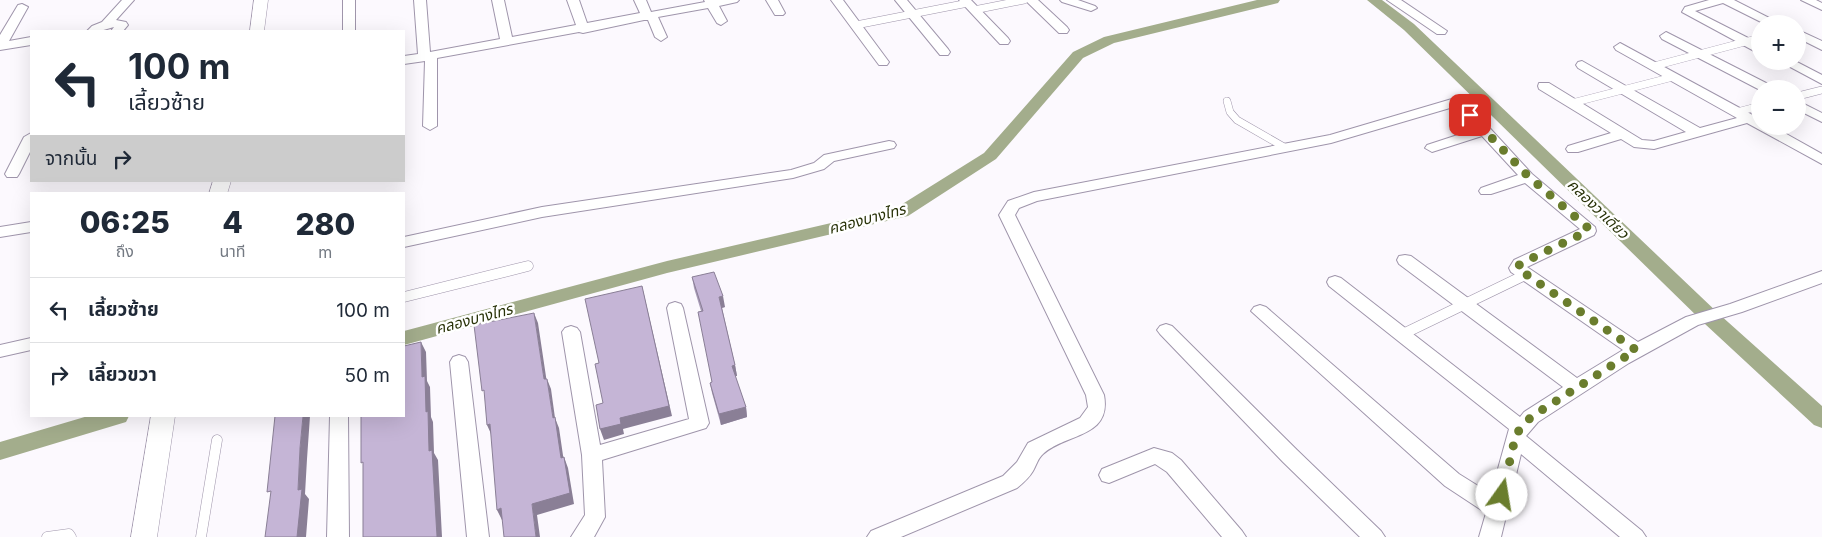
<!DOCTYPE html>
<html lang="th">
<head>
<meta charset="utf-8">
<style>
  :root { --surface:#fff; --page:#f6f6f7; --text:#1f2937; --muted:#747a83; --line:#e0e1e3 }
  body { margin:0; font-family:Inter,"Noto Sans Thai",sans-serif; background:var(--page); color:var(--text); height:100vh; display:flex; flex-direction:column; font-size:19px; white-space:nowrap }
  * { box-sizing:border-box; margin:0 }
  p { font-size:16px; color:var(--muted) }
  .icon { flex:none; width:28px; height:28px; fill:none; stroke:currentColor; stroke-width:2; stroke-linecap:round; stroke-linejoin:round }
  .map { position:relative; flex:1; overflow:hidden }
  .drawer { position:absolute; left:30px; top:192px; width:375px; height:225px; display:flex; flex-direction:column; background:var(--surface); border-radius:0px; box-shadow:0 5px 20px #0002 }
  .drawer>* { flex:none }
  .banner { position:absolute; left:30px; top:30px; width:375px; height:152px; border-radius:0px; box-shadow:0 5px 20px #0002; background:#fff; color:var(--text); overflow:hidden }
  .controls { position:absolute; left:1751px; top:15px; display:grid; gap:10px }
  .controls a { display:grid; place-items:center; width:55px; height:55px; border-radius:50%; background:var(--surface); box-shadow:0 5px 20px #0002; font-size:25px }
  .pin { position:absolute; display:grid; place-items:center; width:42px; height:42px; color:#fff; margin:-21px; border-radius:10px; box-shadow:0 2px 8px #0006 }
  .me { position:absolute; width:55px; margin:-28px; rotate:13deg; stroke-linejoin:round; filter:drop-shadow(0 0 4px #0008) }
  .turn { display:flex; align-items:center; gap:18px; height:105px; padding:0 15px; font-size:22px }
  .turn .icon { width:65px; height:65px; stroke-width:2.5 }
  .turn b { display:block; font-size:35px; line-height:42px }
  .then { display:flex; align-items:center; height:48px; padding:0 15px; background:#0003; gap:10px; font-size:19px }
  .eta { display:flex; justify-content:space-evenly; align-items:center; height:85px; text-align:center }
  .eta b { font-size:30px; font-weight:800; line-height:35px }
  ul { padding:0; list-style:none }
  li { display:flex; align-items:center; gap:15px; height:65px; padding:0 15px; border-top:1px solid var(--line) }
  li div { flex:1 }
  li b { display:block; font-size:19px }
  li em { font-style:normal }
  .map>svg:first-child { display:block }
</style>
</head>
<body>
<div class="map">
<svg width="1822" height="537" viewBox="0 0 1822 537">
  <rect width="100%" height="100%" fill="#fcf9fe"/>
  <g fill="none" stroke-linecap="round" stroke-linejoin="round">
    <path fill="#a3ad8c" fill-rule="evenodd" d="M 1257,0 L 1280,0 L 1278,3 L 1114,43 L 1083,58 L 996,159 L 908,216 L 667,273 L 404,345 L 404,331 L 667,261 L 896,208 L 984,153 L 1073,52 L 1104,37 Z
      M 1367,0 L 1382,0 L 1414,24 L 1719,314 L 1822,406 L 1822,428 L 1814,425 L 1705,324 L 1404,30 Z
      M 88,416 L 129,416 L 126,422 L 0,460 L 0,442 Z"/>
    <defs>
      <path id="service-far1" d="M 974,10 L 1024,0
        M 856,25 L 968,3
        M 1654,66 L 1760,38
        M 1798,96 L 1822,90
        M 1227,101 L 1230,112 L 1237,120 L 1284,147
        M 1572,103 L 1673,77
        M 1737,112 L 1760,106"/>
      <path id="service" d="M 404,297 L 528,266
        M 1403,334 L 1525,275
        M 47,537 L 69,534 L 71,537
        M 201,537 L 217,440"/>
      <path id="minor" d="M 122,0 L 134,0 L 116,20 L 126,22 L 128,25 L 123,31 L 111,31 L 114,27 L 100,31 L 87,31 L 92,26 L 102,22 Z
        M 343,0 L 355,0 L 355,31 L 343,31 Z
        M 414,0 L 426,0 L 430,52 L 500,39 L 492,0 L 504,0 L 512,37 L 576,25 L 567,0 L 579,0 L 587,23 L 640,13 L 634,0 L 646,0 L 651,12 L 705,2 L 704,0 L 739,0 L 737,2 L 719,6 L 727,21 L 721,25 L 717,23 L 708,8 L 658,17 L 667,37 L 661,41 L 655,37 L 648,20 L 644,20 L 583,33 L 579,32 L 437,58 L 437,126 L 430,130 L 423,126 L 425,61 L 404,64 L 404,56 L 418,54 Z
        M 766,0 L 778,0 L 785,13 L 783,15 L 775,15 Z
        M 831,0 L 843,0 L 889,62 L 887,65 L 879,65 Z
        M 895,0 L 907,0 L 948,49 L 950,52 L 948,55 L 940,55 Z
        M 959,0 L 971,0 L 1008,38 L 1010,41 L 1008,44 L 1000,44 Z
        M 1025,0 L 1038,0 L 1067,27 L 1069,30 L 1067,33 L 1059,33 Z
        M 1060,0 L 1078,0 L 1095,6 L 1097,8 L 1091,11 L 1062,2 Z
        M 1387,0 L 1401,0 L 1447,31 L 1445,34 L 1437,34 Z
        M 1709,0 L 1734,0 L 1781,24 L 1765,24 L 1723,3 L 1695,11 L 1760,44 L 1760,53 L 1756,52 L 1682,12 L 1685,7 Z
        M 1801,0 L 1816,0 L 1822,3 L 1822,10 Z
        M 22,4 L 28,7 L 9,41 L 31,37 L 31,45 L 0,50 L 0,35 L 18,5 Z
        M 1798,30 L 1822,41 L 1822,50 L 1798,38 Z
        M 1666,32 L 1772,86 L 1773,89 L 1760,89 L 1760,90 L 1662,39 L 1660,36 Z
        M 1620,43 L 1760,119 L 1760,126 L 1772,126 L 1822,154 L 1822,164 L 1747,123 L 1654,149 L 1634,147 L 1621,139 L 1578,152 L 1568,152 L 1566,149 L 1568,146 L 1611,133 L 1539,89 L 1538,86 L 1539,83 L 1549,83 L 1642,140 L 1654,141 L 1686,132 L 1578,68 L 1576,65 L 1578,62 L 1582,61 L 1700,128 L 1737,118 L 1616,50 L 1614,47 Z
        M 1779,61 L 1795,61 L 1822,75 L 1822,84 Z
        M 1462,96 L 1469,100 L 1467,103 L 1331,143 L 1037,201 L 1019,208 L 1015,215 L 1104,395 C 1112,438 1066,433 1043,454 C 1038,458 1036,466 1033,471 C 1029,478 1023,483 1017,488 L 901,537 L 867,537 L 871,531 L 1003,476 L 1017,462 L 1028,443 L 1080,418 L 1088,407 L 1086,395 L 999,215 L 1008,201 L 1034,192 L 1330,135 Z
        M 1798,101 L 1822,113 L 1822,122 L 1798,110 Z
        M 1470,111 L 1475,112 L 1532,174 L 1595,227 L 1596,231 L 1594,235 L 1527,267 L 1638,342 L 1686,317 L 1730,304 L 1822,271 L 1822,283 L 1742,312 L 1698,325 L 1629,363 L 1538,422 L 1526,436 L 1642,531 L 1646,537 L 1620,537 L 1521,454 L 1501,537 L 1479,537 L 1486,513 L 1445,486 L 1251,311 L 1254,307 L 1260,305 L 1266,307 L 1459,474 L 1491,494 L 1509,429 L 1329,286 L 1327,282 L 1329,278 L 1335,276 L 1341,278 L 1520,417 L 1524,412 L 1563,387 L 1399,264 L 1397,260 L 1399,256 L 1405,255 L 1411,256 L 1577,378 L 1623,350 L 1511,272 L 1509,268 L 1514,260 L 1580,229 L 1525,183 L 1491,194 L 1481,194 L 1479,191 L 1481,188 L 1518,175 L 1482,136 L 1432,152 L 1425,148 L 1427,145 L 1476,129 L 1463,115 Z
        M 31,133 L 31,150 L 19,174 L 17,177 L 7,177 L 5,174 L 24,137 Z
        M 889,141 L 894,142 L 896,145 L 894,148 L 834,161 L 824,169 L 793,178 L 542,217 L 404,247 L 404,237 L 542,207 L 791,170 L 814,163 L 824,155 Z
        M 31,222 L 31,232 L 0,237 L 0,227 Z
        M 675,302 L 681,304 L 683,308 L 709,423 L 706,428 L 602,460 L 605,517 L 594,537 L 571,537 L 585,515 L 582,455 L 562,332 L 565,328 L 571,326 L 577,328 L 580,332 L 600,445 L 689,419 L 667,308 L 669,304 Z
        M 1166,324 L 1172,326 L 1297,450 L 1381,531 L 1385,537 L 1360,537 L 1283,462 L 1160,334 L 1157,330 L 1160,326 Z
        M 31,338 L 31,350 L 0,357 L 0,345 Z
        M 459,355 L 465,357 L 468,362 L 489,537 L 467,537 L 450,362 L 453,357 Z
        M 330,416 L 348,416 L 349,537 L 327,537 Z
        M 1154,448 L 1172,453 L 1181,460 L 1242,531 L 1246,537 L 1222,537 L 1167,472 L 1155,464 L 1109,483 L 1102,481 L 1099,475 L 1102,469 Z"/>
      <path id="tertiary" d="M 254,0 L 268,0 L 264,31 L 250,31 Z
        M 213,181 L 231,181 L 227,194 L 209,194 Z
        M 151,416 L 175,416 L 157,537 L 131,537 Z"/>
    </defs>
    <use href="#service-far1" stroke="#9f95ab" stroke-width="8"/>
    <use href="#service" stroke="#9f95ab" stroke-width="11"/>
    <use href="#minor" stroke="#9f95ab" stroke-width="2"/>
    <use href="#tertiary" stroke="#9f95ab" stroke-width="1"/>
    <use href="#service-far1" stroke="#fff" stroke-width="7"/>
    <use href="#service" stroke="#fff" stroke-width="10"/>
    <use href="#minor" fill="#fff" fill-rule="evenodd"/>
    <use href="#tertiary" fill="#fff" fill-rule="evenodd"/>
  </g>
  <path fill="#a99cb8" d="M 692,277 L 725,307 L 722,308 L 735,365 L 737,376 L 735,376 L 746,407 L 747,417 L 721,425 L 712,393 L 710,383 L 712,382 L 701,311 L 694,288 Z"/>
  <path fill="#8a7f96" d="M 642,286 L 672,416 L 623,429 L 624,434 L 604,440 L 600,429 L 620,418 Z
    M 723,296 L 725,307 L 721,308 L 719,297 Z
    M 534,313 L 538,323 L 548,390 L 544,379 Z
    M 421,342 L 426,352 L 427,381 L 430,387 L 431,417 L 433,422 L 434,453 L 438,460 L 442,537 L 437,537 L 422,377 Z
    M 735,365 L 737,376 L 734,376 L 732,366 Z
    M 547,379 L 551,389 L 555,418 L 559,428 L 565,469 L 561,458 L 553,418 Z
    M 746,407 L 747,417 L 721,425 L 719,414 Z
    M 303,416 L 310,416 L 307,459 L 305,494 L 309,499 L 306,537 L 297,537 L 298,490 L 300,448 Z
    M 490,424 L 492,436 L 487,425 Z
    M 564,457 L 568,468 L 574,504 L 537,515 L 540,537 L 536,537 L 532,504 Z
    M 501,508 L 506,519 L 502,520 L 497,510 Z"/>
  <path fill="#c5b5d6" stroke="#8a7f96" d="M 714,272 L 723,296 L 719,297 L 735,365 L 732,366 L 746,407 L 719,414 L 710,383 L 712,382 L 698,312 L 703,311 L 692,277 Z
    M 642,286 L 669,406 L 620,418 L 621,424 L 600,429 L 596,405 L 603,403 L 595,364 L 599,363 L 585,299 Z
    M 534,313 L 544,379 L 547,379 L 553,418 L 555,417 L 561,458 L 564,457 L 570,493 L 532,504 L 536,537 L 504,537 L 501,508 L 497,510 L 490,424 L 487,425 L 484,390 L 482,391 L 474,325 Z
    M 421,342 L 422,377 L 425,376 L 426,412 L 428,411 L 429,451 L 432,450 L 437,537 L 363,537 L 363,462 L 361,463 L 361,416 L 404,416 L 404,346 Z
    M 275,416 L 303,416 L 300,448 L 298,490 L 302,489 L 297,537 L 265,537 L 271,491 L 267,492 Z"/>
  <g fill="none" stroke-linecap="round" stroke-linejoin="round">
    <path stroke="#6a7d2d" stroke-width="9" stroke-dasharray="0 16.2" d="M 1470,115 L 1528,176 L 1587,227 L 1588,231 L 1520,264 L 1517,268 L 1636,350 L 1531,417 L 1516,434 L 1502,495"/>
  </g>
  <g text-anchor="middle" stroke-width="5" stroke-linejoin="round" paint-order="stroke">
    <g font-size="15" font-style="italic" fill="#283208" stroke="#fff">
      <text transform="translate(1598 209) rotate(44)" y="5">คลองวาเดียว</text>
      <text transform="translate(867 219) rotate(-15)" y="5">คลองบางไทร</text>
      <text transform="translate(474 319) rotate(-15)" y="5">คลองบางไทร</text>
    </g>
  </g>
</svg>
<div class="controls">
<a>+</a>
<a>−</a>
</div>
<div class="pin" style="left:1470px;top:115px;background:#d93025"><svg class="icon" aria-label="arrive" viewBox="0 0 24 24"><path d="M6 21V4h12l-3 4 3 4H6"/></svg></div>
<svg class="me" style="left:1502px;top:495px" viewBox="-20 -20 40 40"><circle r="19" fill="#fff"/><path d="M0-13L10 11 0 6-10 11z" fill="#6a7d2d"/></svg>
<div class="banner">
<div class="turn"><svg class="icon" aria-label="left" viewBox="0 0 24 24"><path d="M17 20v-9H6M10 6l-5 5 5 5"/></svg><div><b>100 m</b>เลี้ยวซ้าย</div></div>
<div class="then">จากนั้น<svg class="icon" aria-label="right" viewBox="0 0 24 24"><path d="M7 20v-9h11M14 6l5 5-5 5"/></svg></div>
</div>
<section class="drawer">
<div class="eta">
<div><b>06:25</b><p>ถึง</p></div>
<div><b>4</b><p>นาที</p></div>
<div><b>280</b><p>m</p></div>
</div>
<ul>
<li><svg class="icon" aria-label="left" viewBox="0 0 24 24"><path d="M17 20v-9H6M10 6l-5 5 5 5"/></svg><div><b>เลี้ยวซ้าย</b></div><em>100 m</em></li>
<li><svg class="icon" aria-label="right" viewBox="0 0 24 24"><path d="M7 20v-9h11M14 6l5 5-5 5"/></svg><div><b>เลี้ยวขวา</b></div><em>50 m</em></li>
</ul>
</section>
</div>
</body>
</html>
